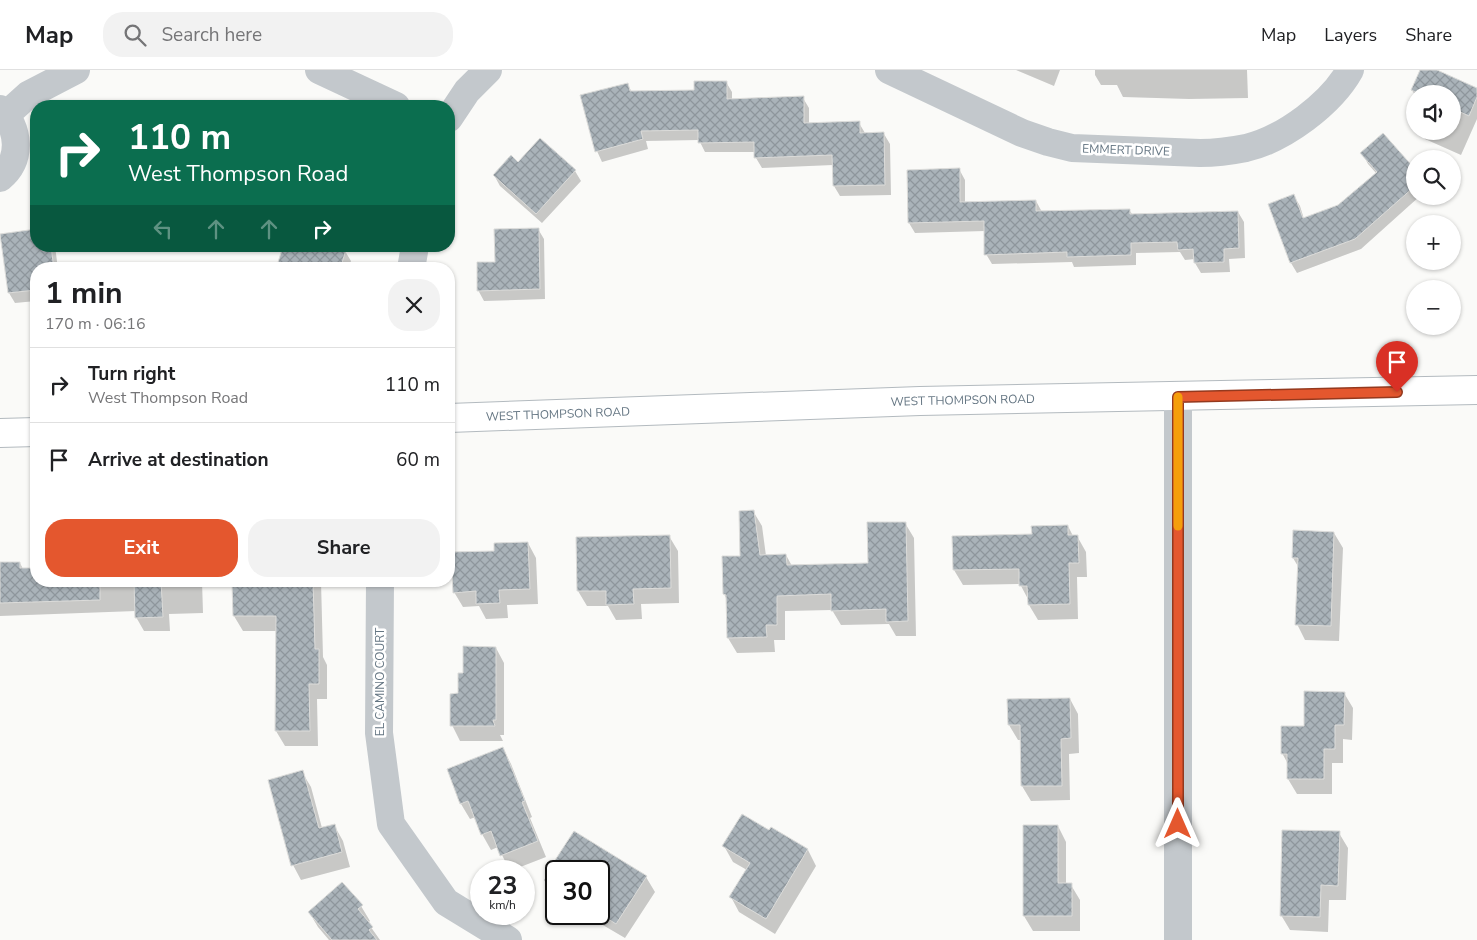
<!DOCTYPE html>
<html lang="en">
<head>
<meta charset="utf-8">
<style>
  :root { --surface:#fff; --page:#f2f2f2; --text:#202124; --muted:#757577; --line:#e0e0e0; --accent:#e4572e }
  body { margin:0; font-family:"Nunito Sans",sans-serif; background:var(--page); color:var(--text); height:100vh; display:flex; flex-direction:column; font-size:19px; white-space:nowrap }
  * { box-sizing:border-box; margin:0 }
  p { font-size:16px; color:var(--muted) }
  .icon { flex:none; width:28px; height:28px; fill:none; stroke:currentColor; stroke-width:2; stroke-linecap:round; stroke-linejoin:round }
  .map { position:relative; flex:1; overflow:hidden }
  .drawer { position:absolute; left:30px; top:192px; width:425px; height:325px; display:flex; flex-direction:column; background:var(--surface); border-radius:20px; box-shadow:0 1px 4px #0004 }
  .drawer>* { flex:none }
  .hud { position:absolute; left:30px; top:30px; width:425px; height:152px; border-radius:20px; box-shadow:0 1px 4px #0004; background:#0b6e4f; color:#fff; overflow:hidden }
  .buttons { position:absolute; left:1406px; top:15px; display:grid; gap:10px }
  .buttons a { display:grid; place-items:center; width:55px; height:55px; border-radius:50%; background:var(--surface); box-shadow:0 1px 4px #0004; font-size:25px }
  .speed { position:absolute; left:470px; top:790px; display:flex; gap:10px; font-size:25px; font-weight:700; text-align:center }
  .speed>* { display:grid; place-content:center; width:65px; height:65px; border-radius:50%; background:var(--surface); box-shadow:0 1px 4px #0004; line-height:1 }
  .speed small { font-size:12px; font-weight:400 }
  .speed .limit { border:2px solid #111; border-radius:8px; background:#fff; color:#111 }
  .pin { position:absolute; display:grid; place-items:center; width:42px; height:42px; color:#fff; margin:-51px -21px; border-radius:50% 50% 50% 0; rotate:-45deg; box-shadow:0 0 5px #0007 }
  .pin .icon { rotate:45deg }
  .me { position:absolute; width:55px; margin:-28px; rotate:0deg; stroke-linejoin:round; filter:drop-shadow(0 0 4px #0008) }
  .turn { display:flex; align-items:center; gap:18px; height:105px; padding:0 15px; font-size:22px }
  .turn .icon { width:65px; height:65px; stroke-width:2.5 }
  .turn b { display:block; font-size:35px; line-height:42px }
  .lanes { display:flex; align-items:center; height:48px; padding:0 15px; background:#0003; justify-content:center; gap:25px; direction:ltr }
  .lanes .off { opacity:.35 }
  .round { display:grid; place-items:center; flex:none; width:52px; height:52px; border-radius:20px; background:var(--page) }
  .summary { display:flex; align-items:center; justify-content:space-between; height:85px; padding:0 15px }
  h1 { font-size:30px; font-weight:700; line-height:38px }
  .cta { display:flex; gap:10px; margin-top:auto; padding:10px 15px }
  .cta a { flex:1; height:58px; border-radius:20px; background:var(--accent); color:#fff; font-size:20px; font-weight:700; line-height:58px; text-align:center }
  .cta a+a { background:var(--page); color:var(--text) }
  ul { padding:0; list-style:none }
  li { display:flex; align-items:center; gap:15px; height:75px; padding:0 15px; border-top:1px solid var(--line) }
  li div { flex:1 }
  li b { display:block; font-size:19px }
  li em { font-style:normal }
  header { display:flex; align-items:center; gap:30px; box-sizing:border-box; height:70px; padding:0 25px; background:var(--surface); border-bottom:1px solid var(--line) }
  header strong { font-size:24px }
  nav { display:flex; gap:28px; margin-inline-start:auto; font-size:18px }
  .search { width:350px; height:45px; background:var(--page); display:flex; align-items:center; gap:12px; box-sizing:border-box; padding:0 18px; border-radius:20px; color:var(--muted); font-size:19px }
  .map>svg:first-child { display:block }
</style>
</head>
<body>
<header>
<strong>Map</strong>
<div class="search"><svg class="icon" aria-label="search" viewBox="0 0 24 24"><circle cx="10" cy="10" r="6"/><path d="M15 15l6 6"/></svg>Search here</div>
<nav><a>Map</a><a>Layers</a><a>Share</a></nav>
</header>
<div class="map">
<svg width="1477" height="870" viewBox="0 0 1477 870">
  <defs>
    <pattern id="building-cross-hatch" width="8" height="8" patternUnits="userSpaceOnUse" patternTransform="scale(1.25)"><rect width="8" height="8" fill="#aab3b9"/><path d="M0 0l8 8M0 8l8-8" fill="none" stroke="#8e969c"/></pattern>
  </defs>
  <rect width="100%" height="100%" fill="#fafaf8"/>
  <path fill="#0003" d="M 1016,0 L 1060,0 L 1054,16 Z
    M 1095,0 L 1247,0 L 1248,28 L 1189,29 L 1123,27 L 1117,15 L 1101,15 L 1095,5 Z
    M 1421,0 L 1434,0 L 1477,20 L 1477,49 L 1461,85 L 1425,69 L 1421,61 L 1452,61 L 1452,24 L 1415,25 L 1412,20 Z
    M 726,12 L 732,22 L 732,30 L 803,28 L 809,38 L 809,54 L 859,53 L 865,63 L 884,64 L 890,74 L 891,125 L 840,126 L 834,116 L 833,95 L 762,98 L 756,88 L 755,82 L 705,82 L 699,70 L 646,71 L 648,79 L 602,92 L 597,81 L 627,14 L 632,22 L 695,21 Z
    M 1362,83 L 1415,100 L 1415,126 L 1420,126 L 1361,179 L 1297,203 L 1291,193 L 1269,135 L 1294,126 L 1300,136 L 1304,149 L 1338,137 L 1376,103 L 1368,94 Z
    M 519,93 L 575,101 L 581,111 L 542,153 L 500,116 L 494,105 Z
    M 959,99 L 965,110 L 965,133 L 1036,131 L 1042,142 L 1129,140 L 1133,145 L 1238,142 L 1244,152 L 1245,188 L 1229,189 L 1230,202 L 1201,203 L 1195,193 L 1195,189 L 1185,190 L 1180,182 L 1136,183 L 1136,195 L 1074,197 L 1072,192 L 992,194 L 986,184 L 985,161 L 915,163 L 909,153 Z
    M 538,159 L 544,169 L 545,229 L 484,231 L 478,220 L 496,193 Z
    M 36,161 L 36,176 L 55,176 L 58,199 L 36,199 L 36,231 L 15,233 L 9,223 L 2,165 Z
    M 345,181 L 351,191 L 348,199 L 278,199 Z
    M 753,441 L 762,456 L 766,486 L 786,485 L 792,496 L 869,495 L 905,453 L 914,468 L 916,566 L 896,566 L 889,554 L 841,555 L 832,540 L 785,541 L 785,570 L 774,570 L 775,582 L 737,583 L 728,568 L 727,530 L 724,524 L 742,487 Z
    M 1068,456 L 1073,466 L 1077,466 L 1086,482 L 1087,507 L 1077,507 L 1078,549 L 1038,550 L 1029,535 L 1029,531 L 1020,514 L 963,515 L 954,500 L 953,467 L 1033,466 Z
    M 1334,463 L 1343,478 L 1339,571 L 1305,570 L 1297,554 L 1299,498 L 1293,488 Z
    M 669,466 L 678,481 L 679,533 L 641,534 L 642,549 L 616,550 L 608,536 L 587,536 L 578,521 Z
    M 528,473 L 536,488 L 538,534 L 507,535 L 508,548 L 486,549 L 479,536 L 463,537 L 454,522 Z
    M 0,493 L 20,493 L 23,499 L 36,499 L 36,511 L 202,511 L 203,543 L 169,544 L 170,561 L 144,561 L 136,547 L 136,541 L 0,546 Z
    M 277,511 L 321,511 L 323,587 L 327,595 L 327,629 L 317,629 L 318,676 L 285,676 L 276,661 L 277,561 L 243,561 L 234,546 L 277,514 Z
    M 496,578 L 504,593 L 504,665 L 500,665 L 503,671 L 460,671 L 452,655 L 464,604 Z
    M 1344,623 L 1353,638 L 1352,670 L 1343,669 L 1343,693 L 1332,693 L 1332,724 L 1297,724 L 1288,709 L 1288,694 L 1282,683 L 1305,658 Z
    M 1070,629 L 1078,644 L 1079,683 L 1069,684 L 1070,730 L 1031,731 L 1022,716 L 1022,670 L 1018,670 L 1009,655 Z
    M 503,678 L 511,694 L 532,747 L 530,748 L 546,787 L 510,801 L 498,777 L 491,780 L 482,764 L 476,747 L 470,749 L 461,734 L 448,700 Z
    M 302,702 L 311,717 L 322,758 L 334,755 L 343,771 L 350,797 L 301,810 L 293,795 Z
    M 1024,756 L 1058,756 L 1066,772 L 1066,815 L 1071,815 L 1080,830 L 1080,861 L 1033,861 L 1024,846 Z
    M 772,759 L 808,780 L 816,796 L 775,864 L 739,842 L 731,827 L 747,800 L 733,792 L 724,776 L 769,762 Z
    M 574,762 L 646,807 L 655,822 L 625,868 L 584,844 L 599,844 L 599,801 L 556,801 L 556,827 L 553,825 L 544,810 Z
    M 1339,763 L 1348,778 L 1346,830 L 1329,830 L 1328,862 L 1290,860 L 1281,845 Z
    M 361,836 L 370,851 L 368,853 L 380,870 L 329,870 L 318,857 L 309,842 Z"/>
  <path fill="url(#building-cross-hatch)" stroke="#dcdcda" d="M 1420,0 L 1437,0 L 1477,18 L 1477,27 L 1469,46 L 1452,38 L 1452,24 L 1420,24 L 1411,20 Z
    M 694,11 L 727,11 L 727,29 L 804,26 L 804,53 L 860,51 L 860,63 L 884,62 L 885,115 L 833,116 L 832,85 L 754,88 L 754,72 L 698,73 L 698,60 L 641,61 L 643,69 L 595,82 L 580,25 L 628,13 L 630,21 L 694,20 Z
    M 1383,63 L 1415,99 L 1415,116 L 1355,169 L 1290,193 L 1268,134 L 1294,124 L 1303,148 L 1338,135 L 1377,102 L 1360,83 Z
    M 540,68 L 576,100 L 536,144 L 493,105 L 511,85 L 518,92 Z
    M 960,98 L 960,132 L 1036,130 L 1036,141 L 1130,139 L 1130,144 L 1238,141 L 1239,178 L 1224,179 L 1224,192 L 1194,193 L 1193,179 L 1178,180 L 1177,172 L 1131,173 L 1131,185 L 1067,187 L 1067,182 L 984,185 L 984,151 L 908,153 L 907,100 Z
    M 539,158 L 540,219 L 477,221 L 477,192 L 495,192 L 494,159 Z
    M 36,159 L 36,176 L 51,176 L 54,199 L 36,199 L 36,220 L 8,223 L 0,164 Z
    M 283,176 L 333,176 L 346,180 L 340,199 L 276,199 Z
    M 754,440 L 760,485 L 786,484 L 787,495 L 868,493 L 867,452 L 906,452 L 908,551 L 886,552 L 886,539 L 831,541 L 831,524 L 777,526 L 777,555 L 766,555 L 767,567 L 727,568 L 726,525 L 723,524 L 722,486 L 740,486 L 739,441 Z
    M 1068,455 L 1068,465 L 1078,465 L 1079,493 L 1069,493 L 1070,534 L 1028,535 L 1027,516 L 1019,516 L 1019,499 L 953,500 L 952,466 L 1032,464 L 1031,456 Z
    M 1293,460 L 1334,462 L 1331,556 L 1295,555 L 1298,488 L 1292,488 Z
    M 670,465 L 671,518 L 633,519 L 634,534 L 606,535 L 606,521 L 577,521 L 576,467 Z
    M 528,472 L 530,519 L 499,520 L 500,533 L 476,534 L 476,521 L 453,523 L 451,482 L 494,481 L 494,473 Z
    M 0,492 L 20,492 L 20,498 L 36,498 L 36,511 L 100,511 L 100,530 L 0,533 Z
    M 134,511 L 161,511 L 163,547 L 135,548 Z
    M 276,511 L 313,511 L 315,579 L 319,579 L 319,614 L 309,614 L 310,661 L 275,661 L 276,546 L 233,546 L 232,514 L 276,513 Z
    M 463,576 L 496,577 L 496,650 L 493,650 L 495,656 L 450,656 L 450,624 L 458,623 L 458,603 L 463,603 Z
    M 1304,621 L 1345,622 L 1344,655 L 1335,655 L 1335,679 L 1324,679 L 1324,709 L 1287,709 L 1287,684 L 1281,684 L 1281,656 L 1304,656 Z
    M 1070,628 L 1071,668 L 1061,669 L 1062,716 L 1021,716 L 1020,655 L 1008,655 L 1007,629 Z
    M 503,677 L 525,731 L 522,732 L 538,771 L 500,786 L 491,761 L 481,765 L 468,731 L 460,734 L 447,699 Z
    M 303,700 L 319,758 L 335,754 L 342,782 L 291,796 L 268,710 Z
    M 742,744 L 769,760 L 771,757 L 808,779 L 766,849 L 729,827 L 750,793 L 722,776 Z
    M 1023,755 L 1058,755 L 1058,813 L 1072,813 L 1072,846 L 1023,846 Z
    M 1282,760 L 1340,761 L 1338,816 L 1321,815 L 1320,847 L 1280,846 Z
    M 574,761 L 647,806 L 616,854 L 599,843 L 599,801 L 548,801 Z
    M 342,812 L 363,835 L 358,839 L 373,857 L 369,860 L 377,870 L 332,870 L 308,842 Z"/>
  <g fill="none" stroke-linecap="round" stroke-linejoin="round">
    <defs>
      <g id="secondary">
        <path id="s1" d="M 449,348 L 920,331 L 1477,320"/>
        <path d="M 0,363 L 36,362"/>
      </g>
    </defs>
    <use href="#secondary" stroke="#b3babf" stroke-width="30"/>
    <path stroke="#c3c8cc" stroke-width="28" d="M 319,0 L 396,36
      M 889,0 L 1022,63 L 1048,72 L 1072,78 L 1200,83 C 1215,83 1231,81 1246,78 C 1284,69 1331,34 1350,0
      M 0,39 C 19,58 23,89 0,108
      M 6,45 L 28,25 L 76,0
      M 449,48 L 467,21 L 488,0
      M 411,199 L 415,176
      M 1178,327 L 1178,870
      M 380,511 L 379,663 L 391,754 L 446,832 L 508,870"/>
    <use href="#secondary" stroke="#fff" stroke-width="28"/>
  </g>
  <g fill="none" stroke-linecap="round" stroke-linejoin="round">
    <defs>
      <path id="route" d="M 1178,754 L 1178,327 L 1397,322"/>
    </defs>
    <use href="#route" stroke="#94391e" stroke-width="12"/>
    <use href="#route" stroke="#e4572e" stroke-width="9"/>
    <path stroke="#f59e0b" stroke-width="9" d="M 1178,327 L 1178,456"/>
  </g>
  <g text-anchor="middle" stroke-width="5" stroke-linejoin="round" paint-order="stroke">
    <g font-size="12" fill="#657683" stroke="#fff">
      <text transform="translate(1126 80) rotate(2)" y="4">EMMERT DRIVE</text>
      <text dy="4" stroke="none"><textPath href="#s1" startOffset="514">WEST THOMPSON ROAD</textPath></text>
      <text dy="4" stroke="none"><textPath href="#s1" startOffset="109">WEST THOMPSON ROAD</textPath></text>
      <text transform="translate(380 612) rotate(-90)" y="4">EL CAMINO COURT</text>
    </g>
  </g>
</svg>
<div class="buttons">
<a><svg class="icon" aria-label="sound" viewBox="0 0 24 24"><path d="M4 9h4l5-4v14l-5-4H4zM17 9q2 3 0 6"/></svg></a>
<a><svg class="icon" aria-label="search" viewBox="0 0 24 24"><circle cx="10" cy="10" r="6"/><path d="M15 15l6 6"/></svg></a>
<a>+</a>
<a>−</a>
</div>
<div class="speed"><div>23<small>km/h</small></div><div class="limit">30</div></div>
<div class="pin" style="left:1397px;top:322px;background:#d93025"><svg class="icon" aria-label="arrive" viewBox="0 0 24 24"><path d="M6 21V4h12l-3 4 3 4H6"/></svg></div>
<svg class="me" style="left:1178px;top:754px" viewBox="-20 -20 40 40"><path d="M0-17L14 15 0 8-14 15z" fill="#e4572e" stroke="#fff" stroke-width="4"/></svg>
<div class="hud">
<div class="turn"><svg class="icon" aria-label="right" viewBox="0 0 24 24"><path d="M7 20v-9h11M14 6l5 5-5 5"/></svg><div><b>110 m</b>West Thompson Road</div></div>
<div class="lanes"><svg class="icon off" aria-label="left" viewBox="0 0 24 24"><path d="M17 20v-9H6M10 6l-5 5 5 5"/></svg><svg class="icon off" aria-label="ahead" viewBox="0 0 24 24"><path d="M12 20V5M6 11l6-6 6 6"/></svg><svg class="icon off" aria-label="ahead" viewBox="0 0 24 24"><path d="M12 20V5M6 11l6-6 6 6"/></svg><svg class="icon" aria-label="right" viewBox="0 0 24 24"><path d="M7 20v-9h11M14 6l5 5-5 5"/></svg></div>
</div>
<section class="drawer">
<div class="summary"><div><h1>1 min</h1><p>170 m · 06:16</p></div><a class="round"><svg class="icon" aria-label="close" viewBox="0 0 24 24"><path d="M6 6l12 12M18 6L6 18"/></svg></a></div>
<ul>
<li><svg class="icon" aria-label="right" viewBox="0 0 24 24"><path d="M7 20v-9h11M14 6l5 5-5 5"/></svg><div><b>Turn right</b><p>West Thompson Road</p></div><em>110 m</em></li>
<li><svg class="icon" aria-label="arrive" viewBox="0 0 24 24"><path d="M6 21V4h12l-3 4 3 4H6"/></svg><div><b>Arrive at destination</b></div><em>60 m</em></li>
</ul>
<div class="cta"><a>Exit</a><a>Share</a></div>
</section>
</div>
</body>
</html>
